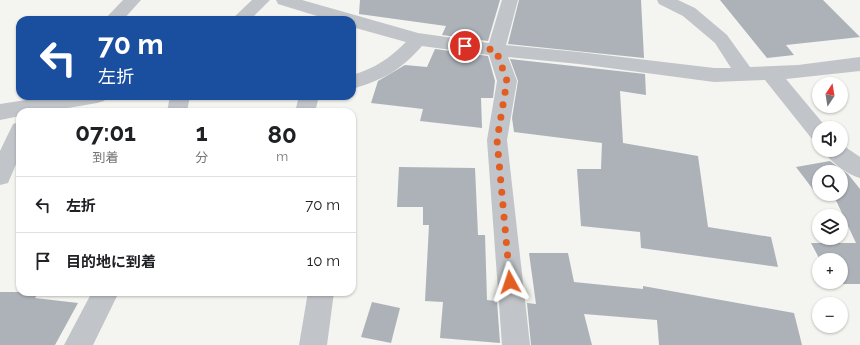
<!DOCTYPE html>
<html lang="ja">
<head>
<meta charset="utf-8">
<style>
  :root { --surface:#fff; --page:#f6f6f6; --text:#202124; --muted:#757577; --line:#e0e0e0 }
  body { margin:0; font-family:Raleway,"Noto Sans JP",sans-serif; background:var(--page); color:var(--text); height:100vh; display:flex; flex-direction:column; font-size:15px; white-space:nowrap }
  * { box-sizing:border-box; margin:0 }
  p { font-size:13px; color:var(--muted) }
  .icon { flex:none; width:22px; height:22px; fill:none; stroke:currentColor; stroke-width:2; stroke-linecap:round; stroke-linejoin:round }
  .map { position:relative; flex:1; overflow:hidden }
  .drawer { position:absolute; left:16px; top:108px; width:340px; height:188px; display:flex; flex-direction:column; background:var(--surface); border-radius:12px; box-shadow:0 1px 3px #0004 }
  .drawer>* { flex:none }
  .hud { position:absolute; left:16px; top:16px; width:340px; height:84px; border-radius:12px; box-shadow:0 1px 3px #0004; background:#1a4fa0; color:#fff; overflow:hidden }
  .needle { width:26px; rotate:12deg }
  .buttons { position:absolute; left:812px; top:77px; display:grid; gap:8px }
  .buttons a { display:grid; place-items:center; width:36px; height:36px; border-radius:50%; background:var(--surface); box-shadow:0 1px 3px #0004; font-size:20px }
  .pin { position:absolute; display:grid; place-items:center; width:34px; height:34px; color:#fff; margin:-17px; border:2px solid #fff; border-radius:50%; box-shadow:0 1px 4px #0007 }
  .me { position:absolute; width:44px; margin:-22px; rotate:355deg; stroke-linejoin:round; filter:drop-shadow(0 0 3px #0008) }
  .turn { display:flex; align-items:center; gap:14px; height:84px; padding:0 16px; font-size:18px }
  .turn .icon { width:52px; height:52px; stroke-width:2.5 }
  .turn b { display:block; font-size:28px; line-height:34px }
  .eta { display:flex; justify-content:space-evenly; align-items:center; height:68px; text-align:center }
  .eta b { font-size:24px; font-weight:700; line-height:28px }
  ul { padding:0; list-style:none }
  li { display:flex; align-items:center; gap:12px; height:56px; padding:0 16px; border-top:1px solid var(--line) }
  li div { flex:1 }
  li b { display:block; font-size:15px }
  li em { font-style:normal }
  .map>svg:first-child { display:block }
</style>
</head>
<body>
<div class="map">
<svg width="860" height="345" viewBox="0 0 860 345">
  <rect width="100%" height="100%" fill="#f4f4f0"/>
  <path fill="#acb2b8" d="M 360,0 L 500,0 L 488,41 L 442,35 L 446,26 L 359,14 Z
    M 519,0 L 641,0 L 644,58 L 508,44 Z
    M 720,0 L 823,0 L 860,37 L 786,45 L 794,55 L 767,58 Z
    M 435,49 L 488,56 L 495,81 L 493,98 L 481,98 L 482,128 L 420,121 L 423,109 L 371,103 L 378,81 L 405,65 L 427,67 Z
    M 510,59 L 645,74 L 646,95 L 620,91 L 623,143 L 698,156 L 708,227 L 771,237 L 778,267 L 641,248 L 640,232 L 581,226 L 577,169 L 601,169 L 602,143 L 514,132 L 512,118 L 518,81 Z
    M 830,161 L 848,174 L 860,189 L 860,284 L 832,284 L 831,282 L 841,282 L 841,260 L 820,260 L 811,243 L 856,243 L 833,194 L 841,194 L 841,172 L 819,172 L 819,194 L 831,194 L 818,196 L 796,167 Z
    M 399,167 L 475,168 L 478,235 L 485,235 L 487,300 L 497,301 L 500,343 L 440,338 L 443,302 L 425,301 L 429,225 L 423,225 L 423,207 L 397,207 Z
    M 529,253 L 568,253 L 574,282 L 643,289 L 643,286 L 794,313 L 802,345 L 659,345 L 657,320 L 584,314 L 592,345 L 531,345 L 527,303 L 536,304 Z
    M 0,292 L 39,292 L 35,298 L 78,303 L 55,345 L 0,345 Z
    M 372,302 L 400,308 L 391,343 L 361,337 Z"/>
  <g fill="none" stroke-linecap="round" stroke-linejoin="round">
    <path fill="#c1c4c8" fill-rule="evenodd" d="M 123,0 L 141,0 L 123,20 L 104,20 Z
      M 252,0 L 270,0 L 250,20 L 231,20 Z
      M 276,0 L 302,0 L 418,33 L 489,43 L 502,0 L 518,0 L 506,45 L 579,52 L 714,68 L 731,68 L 715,43 L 683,16 L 659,4 L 657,0 L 678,0 L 695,8 L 727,35 L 750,67 L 798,65 L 860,57 L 860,71 L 786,79 L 826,127 L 819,128 L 819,141 L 812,139 L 765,80 L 714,82 L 579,64 L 508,57 L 517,81 L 507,140 L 530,345 L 502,345 L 487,140 L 497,81 L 489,55 L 422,46 C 401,70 383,80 352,89 L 352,75 C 374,69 390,58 406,42 L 352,27 L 352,20 L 330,20 L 278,4 Z
      M 52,96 L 107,96 L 104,101 L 97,103 L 45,112 L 20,112 L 20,116 L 0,120 L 0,104 Z
      M 170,96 L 190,96 L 187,112 L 167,112 Z
      M 299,96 L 319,96 L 315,112 L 295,112 Z
      M 20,122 L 20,155 L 8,183 L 0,185 L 0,151 L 13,124 Z
      M 841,144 L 860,157 L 860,178 C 847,174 830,162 823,150 L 841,150 Z
      M 92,292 L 119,292 L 93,345 L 64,345 Z
      M 308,292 L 334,292 L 327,345 L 299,345 Z"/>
  </g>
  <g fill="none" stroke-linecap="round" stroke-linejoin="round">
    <path stroke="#e25d22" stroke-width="7" stroke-dasharray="0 12.6" d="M 465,46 L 496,50 L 507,81 L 497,140 L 510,282"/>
  </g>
</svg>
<div class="buttons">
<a><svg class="needle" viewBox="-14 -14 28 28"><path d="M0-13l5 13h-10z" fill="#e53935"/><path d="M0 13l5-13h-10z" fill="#757577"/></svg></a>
<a><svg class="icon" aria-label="sound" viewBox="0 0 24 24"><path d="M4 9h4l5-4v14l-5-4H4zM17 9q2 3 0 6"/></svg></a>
<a><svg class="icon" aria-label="search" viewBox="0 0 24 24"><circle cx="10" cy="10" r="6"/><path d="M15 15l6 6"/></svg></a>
<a><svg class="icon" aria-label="layers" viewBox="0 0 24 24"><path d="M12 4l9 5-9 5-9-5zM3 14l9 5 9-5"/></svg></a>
<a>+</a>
<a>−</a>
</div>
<div class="pin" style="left:465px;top:46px;background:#d93025"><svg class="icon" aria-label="arrive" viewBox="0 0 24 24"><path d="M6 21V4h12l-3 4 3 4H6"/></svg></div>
<svg class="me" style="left:510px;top:282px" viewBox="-20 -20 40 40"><path d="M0-17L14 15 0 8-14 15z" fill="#e25d22" stroke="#fff" stroke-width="4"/></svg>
<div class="hud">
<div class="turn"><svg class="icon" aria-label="left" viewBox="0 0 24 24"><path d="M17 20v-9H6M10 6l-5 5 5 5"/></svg><div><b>70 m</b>左折</div></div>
</div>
<section class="drawer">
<div class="eta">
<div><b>07:01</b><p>到着</p></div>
<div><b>1</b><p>分</p></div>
<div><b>80</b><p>m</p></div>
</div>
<ul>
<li><svg class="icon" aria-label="left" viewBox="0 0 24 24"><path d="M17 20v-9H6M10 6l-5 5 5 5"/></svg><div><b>左折</b></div><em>70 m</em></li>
<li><svg class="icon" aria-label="arrive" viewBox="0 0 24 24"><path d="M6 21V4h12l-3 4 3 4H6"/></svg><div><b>目的地に到着</b></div><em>10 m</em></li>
</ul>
</section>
</div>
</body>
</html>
